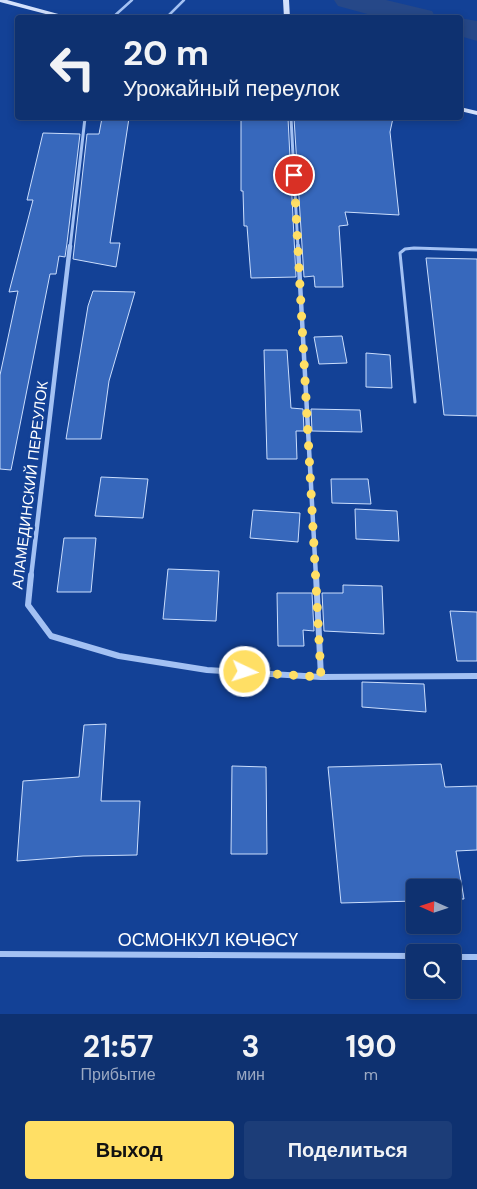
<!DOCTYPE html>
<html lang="ru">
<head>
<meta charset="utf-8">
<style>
  :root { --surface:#0e3170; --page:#1c3d78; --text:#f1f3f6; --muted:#9ba9c3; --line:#2e4c83; --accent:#ffdf65 }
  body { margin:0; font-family:"DM Sans",sans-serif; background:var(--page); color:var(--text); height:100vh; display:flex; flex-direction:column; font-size:19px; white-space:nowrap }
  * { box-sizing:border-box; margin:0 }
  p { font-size:16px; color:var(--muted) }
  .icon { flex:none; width:28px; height:28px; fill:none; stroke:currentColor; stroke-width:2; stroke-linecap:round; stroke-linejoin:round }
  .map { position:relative; height:1014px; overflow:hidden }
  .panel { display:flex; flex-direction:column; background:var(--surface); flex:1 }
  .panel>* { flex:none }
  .guide { position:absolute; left:15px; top:15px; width:448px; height:105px; border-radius:5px; box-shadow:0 2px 8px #0003,0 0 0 1px var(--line); background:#0e3170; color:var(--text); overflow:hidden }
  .needle { width:32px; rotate:273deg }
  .buttons { position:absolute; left:406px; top:879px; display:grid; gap:10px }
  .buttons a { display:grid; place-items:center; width:55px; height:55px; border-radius:5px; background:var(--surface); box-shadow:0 2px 8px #0003,0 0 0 1px var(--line); font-size:25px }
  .pin { position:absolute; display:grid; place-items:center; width:42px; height:42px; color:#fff; margin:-21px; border:2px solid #fff; border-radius:50%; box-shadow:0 1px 5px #0007 }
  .me { position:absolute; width:55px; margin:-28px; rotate:94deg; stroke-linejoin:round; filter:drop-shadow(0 0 4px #0008) }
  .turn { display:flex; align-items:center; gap:18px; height:105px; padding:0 25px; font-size:22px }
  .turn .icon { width:65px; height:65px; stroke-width:2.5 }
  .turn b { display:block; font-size:35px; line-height:42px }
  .eta { display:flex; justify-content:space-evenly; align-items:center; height:85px; text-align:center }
  .eta b { font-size:30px; font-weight:700; line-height:35px }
  .button { display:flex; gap:10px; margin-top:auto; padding:10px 25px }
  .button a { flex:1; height:58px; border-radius:5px; background:var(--accent); color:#111; font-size:20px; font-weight:700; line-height:58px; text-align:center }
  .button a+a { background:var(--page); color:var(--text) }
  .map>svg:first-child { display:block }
</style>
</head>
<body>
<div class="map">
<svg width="477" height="1014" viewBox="0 0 477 1014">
  <rect width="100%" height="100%" fill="#134196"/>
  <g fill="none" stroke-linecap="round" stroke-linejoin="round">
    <path fill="#264888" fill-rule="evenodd" d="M 334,0 L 386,0 L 432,11 L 436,18 L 382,18 L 338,6 Z
      M 460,18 L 477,21 L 477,41 L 460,36 Z"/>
  </g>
  <path fill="#3768bc" stroke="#cbdefd" d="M 102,118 L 129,118 L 110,243 L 120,243 L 116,267 L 73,259 L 87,134 L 99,134 Z
    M 241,118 L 288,118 L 296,277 L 251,278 L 247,226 L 244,226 L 243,191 L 241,191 Z
    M 294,118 L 393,118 L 390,132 L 399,215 L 345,212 L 348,225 L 339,226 L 343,287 L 315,287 L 314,276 L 304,277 Z
    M 43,133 L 80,134 L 67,243 L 65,257 L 59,256 L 56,274 L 50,274 L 11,470 L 0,469 L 0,375 L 18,291 L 9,292 L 33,200 L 27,200 Z
    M 426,258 L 477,259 L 477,416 L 444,415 Z
    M 93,291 L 135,292 L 109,381 L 101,439 L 66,439 L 88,306 Z
    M 342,336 L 347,363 L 319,364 L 314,337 Z
    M 264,350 L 287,350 L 291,408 L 303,409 L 304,431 L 296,431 L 297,459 L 267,459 Z
    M 366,353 L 390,355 L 392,388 L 366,387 Z
    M 311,409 L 360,410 L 362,432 L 312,431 Z
    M 101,477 L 148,479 L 143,518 L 95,516 Z
    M 331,479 L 368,479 L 371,504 L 332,503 Z
    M 355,509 L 397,511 L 399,541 L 356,539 Z
    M 253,510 L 300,513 L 298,542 L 250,538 Z
    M 64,538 L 96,538 L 91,592 L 57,592 Z
    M 168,569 L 219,571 L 216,621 L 163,619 Z
    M 343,585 L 382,586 L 384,634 L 324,631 L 322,593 L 343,593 Z
    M 277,593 L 312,593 L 314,631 L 303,630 L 304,646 L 278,646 Z
    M 450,611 L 477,612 L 477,661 L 457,661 Z
    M 362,682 L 424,684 L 426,712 L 362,707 Z
    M 106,724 L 101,801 L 140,801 L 137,855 L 83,856 L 17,861 L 23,781 L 79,777 L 84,725 Z
    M 441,764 L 445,787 L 477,786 L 477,850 L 456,851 L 464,899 L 452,899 L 452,888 L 415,888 L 415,901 L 341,903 L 328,767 Z
    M 232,766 L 266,767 L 267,854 L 231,854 Z"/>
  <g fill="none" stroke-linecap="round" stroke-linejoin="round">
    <path stroke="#a3c1f3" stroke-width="2.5" d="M 112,18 L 132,0
      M 166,18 L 184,0"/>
    <path stroke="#a3c1f3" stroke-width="3" d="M 415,402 L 400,253 L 405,249 L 414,248 L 477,250"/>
    <path stroke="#a3c1f3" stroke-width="3" d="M 291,118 L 298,248
      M 70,248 L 85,118"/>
    <path stroke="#a3c1f3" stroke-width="4.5" d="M 298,246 L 316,577
      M 31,577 L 70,246"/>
    <path stroke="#a3c1f3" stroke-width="6" d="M 31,575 L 28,605 L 51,636 L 119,656 L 207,670 L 321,677 L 477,676
      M 316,575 L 321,677
      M 0,954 L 415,956
      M 452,957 L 477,957"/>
    <path fill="#d3e1fc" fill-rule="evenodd" d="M 0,0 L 7,0 L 73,18 L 61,18 L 0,2 Z
      M 283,0 L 289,0 L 290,18 L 284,18 Z
      M 460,107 L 477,111 L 477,115 L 460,111 Z"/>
  </g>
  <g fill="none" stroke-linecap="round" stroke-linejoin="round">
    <path stroke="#ffdf65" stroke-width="9" stroke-dasharray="0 16.2" d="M 245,672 L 321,677 L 294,175"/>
  </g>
  <g text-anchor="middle" stroke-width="5" stroke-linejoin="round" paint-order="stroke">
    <g font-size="15" fill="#fff" stroke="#134196">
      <text transform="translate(30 485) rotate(-83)" y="5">АЛАМЕДИНСКИЙ ПЕРЕУЛОК</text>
    </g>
    <g font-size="18" fill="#fff" stroke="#134196">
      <text x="208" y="946">ОСМОНКУЛ КӨЧӨСҮ</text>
    </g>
  </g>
</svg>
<div class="buttons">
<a><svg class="needle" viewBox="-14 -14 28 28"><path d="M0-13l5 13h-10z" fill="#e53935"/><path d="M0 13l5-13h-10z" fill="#9ba9c3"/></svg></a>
<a><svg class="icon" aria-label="search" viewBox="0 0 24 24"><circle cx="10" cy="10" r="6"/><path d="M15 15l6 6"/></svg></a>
</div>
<div class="pin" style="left:294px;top:175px;background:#d93025"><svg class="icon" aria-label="arrive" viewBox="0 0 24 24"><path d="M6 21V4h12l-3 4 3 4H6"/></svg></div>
<svg class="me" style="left:245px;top:672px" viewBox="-20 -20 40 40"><circle r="17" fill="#ffdf65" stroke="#fff" stroke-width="3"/><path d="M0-11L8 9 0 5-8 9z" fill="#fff"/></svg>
<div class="guide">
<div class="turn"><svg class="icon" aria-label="left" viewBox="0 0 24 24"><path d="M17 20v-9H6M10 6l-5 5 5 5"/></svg><div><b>20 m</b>Урожайный переулок</div></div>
</div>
</div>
<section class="panel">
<div class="eta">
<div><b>21:57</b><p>Прибытие</p></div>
<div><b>3</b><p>мин</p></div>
<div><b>190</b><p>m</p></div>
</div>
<div class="button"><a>Выход</a><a>Поделиться</a></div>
</section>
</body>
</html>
